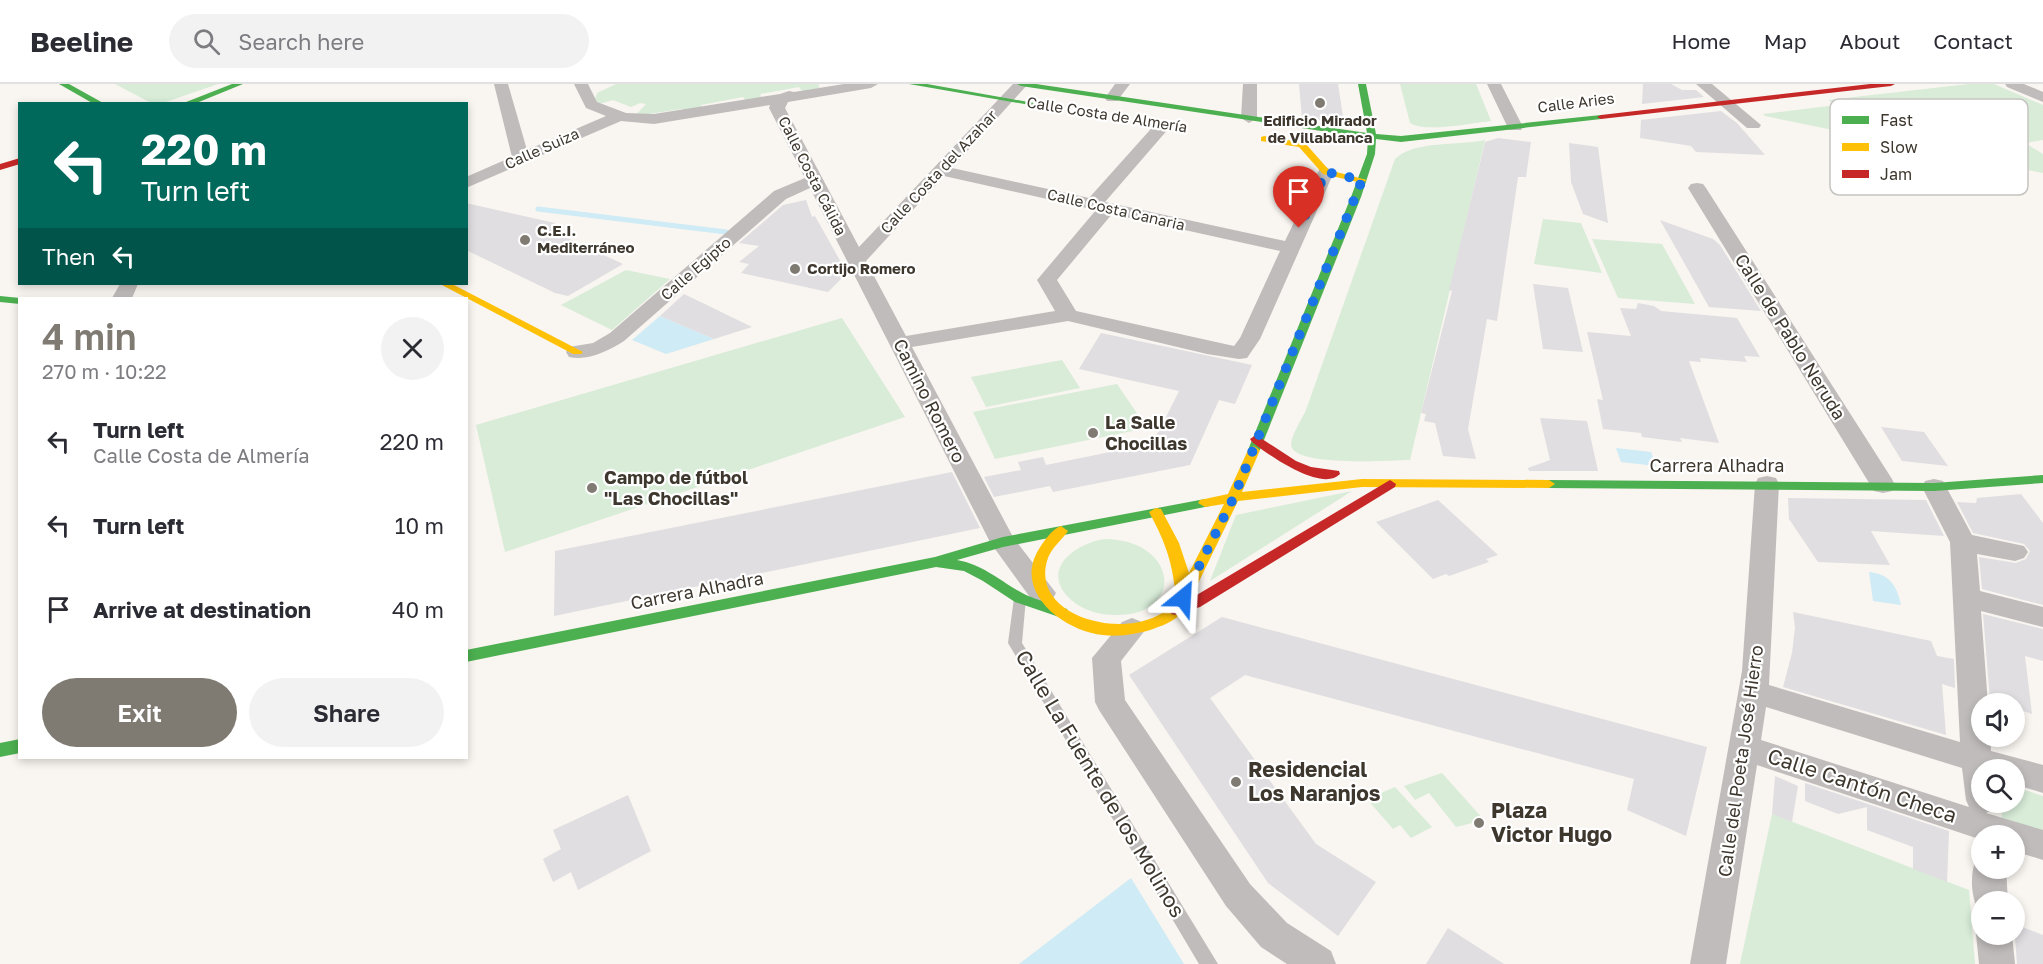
<!DOCTYPE html>
<html lang="en">
<head>
<meta charset="utf-8">
<style>
  :root { --surface:#fff; --page:#f2f2f3; --text:#2b2b33; --muted:#7c7c81; --line:#e1e1e2; --accent:#7f7a72 }
  body { margin:0; font-family:"Golos Text",sans-serif; background:var(--page); color:var(--text); height:100vh; display:flex; flex-direction:column; font-size:22px; white-space:nowrap }
  * { box-sizing:border-box; margin:0 }
  p { font-size:20px; color:var(--muted) }
  .icon { flex:none; width:33px; height:33px; fill:none; stroke:currentColor; stroke-width:2; stroke-linecap:round; stroke-linejoin:round }
  .map { position:relative; flex:1; overflow:hidden }
  .drawer { position:absolute; left:18px; top:213px; width:450px; height:462px; display:flex; flex-direction:column; background:var(--surface); border-radius:0px; box-shadow:0 3px 9px #0003 }
  .drawer>* { flex:none }
  .top-card { position:absolute; left:18px; top:18px; width:450px; height:183px; border-radius:0px; box-shadow:0 3px 9px #0003; background:#00695c; color:#fff; overflow:hidden }
  .controls { position:absolute; left:1971px; top:609px; display:grid; gap:12px }
  .controls a { display:grid; place-items:center; width:54px; height:54px; border-radius:50%; background:var(--surface); box-shadow:0 3px 9px #0003; font-size:30px }
  .pin { position:absolute; display:grid; place-items:center; width:51px; height:51px; color:#fff; margin:-62px -26px; border-radius:50% 50% 50% 0; rotate:-45deg; box-shadow:0 0 6px #0007 }
  .pin .icon { rotate:45deg }
  .me { position:absolute; width:66px; margin:-33px; rotate:27deg; stroke-linejoin:round; filter:drop-shadow(0 0 4px #0008) }
  .turn { display:flex; align-items:center; gap:21px; height:126px; padding:0 24px; font-size:27px }
  .turn .icon { width:78px; height:78px; stroke-width:2.5 }
  .turn b { display:block; font-size:42px; line-height:51px }
  .then { display:flex; align-items:center; height:57px; padding:0 24px; background:#0003; gap:12px; font-size:22px }
  .round { display:grid; place-items:center; flex:none; width:63px; height:63px; border-radius:32px; background:var(--page) }
  .headline { display:flex; align-items:center; justify-content:space-between; height:102px; padding:0 24px }
  h1 { font-size:36px; font-weight:600; line-height:45px; color:var(--accent) }
  .cta { display:flex; gap:12px; margin-top:auto; padding:12px 24px }
  .cta a { flex:1; height:69px; border-radius:36px; background:var(--accent); color:#fff; font-size:24px; font-weight:600; line-height:69px; text-align:center }
  .cta a+a { background:var(--page); color:var(--text) }
  ul { padding:0; list-style:none }
  li { display:flex; align-items:center; gap:18px; height:84px; padding:0 24px }
  li div { flex:1 }
  li b { display:block; font-size:22px }
  li em { font-style:normal }
  header { display:flex; align-items:center; gap:36px; box-sizing:border-box; height:84px; padding:0 30px; background:var(--surface); border-bottom:2px solid var(--line) }
  header strong { font-size:28px }
  nav { display:flex; gap:33px; margin-inline-start:auto; font-size:21px }
  .search { width:420px; height:54px; background:var(--page); display:flex; align-items:center; gap:15px; box-sizing:border-box; padding:0 21px; border-radius:33px; color:var(--muted); font-size:22px }
  .map>svg:first-child { display:block }
</style>
</head>
<body>
<header>
<strong>Beeline</strong>
<div class="search"><svg class="icon" aria-label="search" viewBox="0 0 24 24"><circle cx="10" cy="10" r="6"/><path d="M15 15l6 6"/></svg>Search here</div>
<nav><a>Home</a><a>Map</a><a>About</a><a>Contact</a></nav>
</header>
<div class="map">
<svg width="2043" height="880" viewBox="0 0 2043 880">
  <rect width="100%" height="100%" fill="#f9f5f0"/>
  <path fill="#d8ecd8" d="M 115,0 L 218,0 L 163,19 L 153,20 Z
    M 616,0 L 820,0 L 818,1 L 820,4 L 802,7 L 799,3 L 760,10 L 762,14 L 746,17 L 743,13 L 701,21 L 703,25 L 685,28 L 682,25 L 635,32 L 646,20 L 640,19 L 631,23 L 613,16 L 599,20 L 595,16 L 597,9 Z
    M 1400,0 L 1476,0 L 1491,37 C 1471,39 1426,49 1410,39 Z
    M 1969,0 L 1994,0 L 2043,21 L 2043,56 L 2025,59 L 2043,70 L 2043,89 L 1765,32 L 1763,30 L 1837,21 L 1828,16 Z
    M 1485,56 L 1410,376 C 1392,376 1290,384 1291,360 C 1292,350 1302,335 1306,326 L 1395,75 C 1414,56 1460,62 1485,56 Z
    M 1543,135 L 1581,139 L 1602,189 L 1534,180 Z
    M 1592,155 L 1662,160 L 1695,220 L 1618,214 Z
    M 626,186 L 670,195 L 612,246 L 561,221 Z
    M 842,234 L 905,333 L 505,468 L 476,341 Z
    M 1062,276 L 1080,304 L 986,323 L 971,293 Z
    M 1117,300 L 1147,344 L 995,375 L 973,328 Z
    M 1352,407 L 1210,497 L 1236,431 Z
    M 1105,455 C 1179,456 1186,533 1114,531 C 1101,531 1086,527 1075,519 C 1037,490 1071,460 1105,455 Z
    M 1442,689 L 1484,736 L 1456,743 L 1429,709 L 1415,716 L 1404,702 Z
    M 1395,703 L 1432,743 L 1411,754 L 1400,741 L 1393,745 L 1367,715 Z
    M 2015,703 L 2043,712 L 2043,747 L 2002,734 L 2000,719 L 2014,718 Z
    M 1772,730 L 1969,806 L 1975,880 L 1740,880 Z"/>
  <path fill="#ceebf6" d="M 660,232 L 714,255 L 666,270 L 632,256 Z
    M 1616,364 L 1651,368 L 1656,382 L 1621,378 Z
    M 1869,488 C 1889,490 1897,501 1901,521 L 1873,517 Z
    M 1131,794 L 1184,880 L 1019,880 Z"/>
  <g fill="none" stroke-linecap="round" stroke-linejoin="round">
    <path stroke="#ceebf6" stroke-width="5" d="M 538,125 L 726,148"/>
  </g>
  <path fill="#e0dee1" d="M 1299,0 L 1338,0 L 1344,39 L 1302,34 Z
    M 1643,0 L 1671,0 L 1682,6 L 1696,6 L 1704,13 L 1642,20 Z
    M 1721,27 L 1737,39 L 1765,71 L 1696,68 L 1691,62 L 1640,54 L 1641,36 Z
    M 1498,54 L 1531,58 L 1526,93 L 1518,93 L 1497,237 L 1487,235 L 1468,345 L 1476,375 L 1443,372 L 1435,339 L 1424,337 L 1426,330 L 1421,329 L 1452,207 L 1449,206 L 1485,58 Z
    M 1569,59 L 1598,63 L 1608,139 L 1583,130 L 1571,98 Z
    M 806,116 L 812,133 L 815,132 L 847,189 L 828,208 L 741,189 L 749,180 L 739,178 L 759,162 L 739,159 L 783,121 Z
    M 466,119 L 555,139 L 552,147 L 623,180 L 568,212 L 555,209 L 466,166 Z
    M 1660,136 L 1713,155 L 1720,161 L 1761,227 L 1709,223 Z
    M 1533,200 L 1568,204 L 1583,268 L 1543,265 Z
    M 684,210 L 715,225 L 752,243 L 714,255 L 660,232 Z
    M 1638,219 L 1654,222 L 1661,227 L 1737,234 L 1760,273 L 1744,272 L 1747,278 L 1700,274 L 1701,278 L 1689,277 L 1719,359 L 1680,354 L 1682,358 L 1642,353 L 1641,349 L 1603,345 L 1597,315 L 1603,316 L 1587,248 L 1631,252 L 1620,224 L 1636,225 Z
    M 1101,249 L 1252,281 L 1235,320 L 1219,316 L 1190,381 L 1053,408 L 1050,402 L 994,413 L 984,393 L 1021,386 L 1018,378 L 1043,373 L 1046,381 L 1150,360 L 1159,347 L 1179,307 L 1079,285 Z
    M 1540,334 L 1587,337 L 1598,387 L 1529,387 L 1528,384 L 1550,376 Z
    M 1881,343 L 1924,348 L 1948,382 L 1902,377 Z
    M 952,388 L 980,444 L 554,532 L 555,467 Z
    M 2021,410 L 2043,439 L 2043,521 L 1982,505 L 1979,473 L 2016,479 L 2026,475 L 2030,467 L 2024,460 L 1973,449 L 1957,418 L 1976,419 L 1977,414 Z
    M 1788,414 L 1926,416 L 1944,452 L 1871,447 L 1890,481 L 1818,478 L 1789,435 Z
    M 1438,416 L 1498,471 L 1486,475 L 1489,478 L 1449,492 L 1446,490 L 1433,495 L 1376,438 Z
    M 1793,528 L 1931,557 L 1937,572 L 1954,575 L 1955,604 L 1942,600 L 1946,651 L 1783,603 L 1792,569 L 1795,543 Z
    M 1983,530 L 2043,545 L 2043,577 L 2025,572 L 2032,630 L 2014,624 L 2014,620 L 2000,620 L 1990,616 Z
    M 1222,533 L 1707,663 L 1686,752 L 1627,726 L 1634,695 L 1245,591 L 1210,614 L 1316,760 L 1376,798 L 1338,852 L 1268,799 L 1129,591 Z
    M 1775,692 L 1798,702 L 1792,738 L 1772,730 Z
    M 1805,699 L 1949,747 L 1947,798 L 1913,785 L 1913,763 L 1867,746 L 1867,723 L 1838,730 L 1805,717 Z
    M 628,711 L 651,767 L 578,806 L 571,788 L 553,798 L 543,775 L 561,765 L 553,746 Z
    M 2014,840 L 2043,851 L 2043,880 L 2017,880 Z
    M 1448,844 L 1504,880 L 1426,880 Z"/>
  <g fill="none" stroke-linecap="round" stroke-linejoin="round">
    <path fill="#c0bcbb" fill-rule="evenodd" d="M 1020,509 L 1025,511 L 1026,514 L 1022,559 L 1218,880 L 1199,880 L 1008,559 L 1014,514 L 1015,511 Z"/>
    <path fill="#c0bcbb" fill-rule="evenodd" d="M 494,0 L 508,0 L 527,66 L 606,32 L 586,24 L 574,0 L 588,0 L 597,18 L 626,29 L 654,30 L 780,10 L 789,7 L 794,8 L 844,0 L 878,0 L 871,4 L 788,18 L 785,24 L 859,163 L 1013,0 L 1028,0 L 952,84 L 1089,114 L 1158,37 L 1170,37 L 1172,40 L 1170,43 L 1105,118 L 1285,157 L 1320,84 L 1326,83 L 1334,88 L 1260,255 L 1247,274 L 1239,275 L 1207,270 L 1068,237 L 912,263 L 1013,453 L 1056,509 L 1052,516 L 1042,519 L 1032,516 L 990,458 L 810,104 L 786,115 L 624,257 C 608,267 589,277 569,273 L 566,268 L 569,263 L 593,259 L 610,249 L 774,107 L 805,94 L 769,24 L 770,21 L 654,40 L 621,37 L 466,104 L 466,93 L 512,73 ZM 944,92 L 1096,126 L 1037,196 L 1055,227 L 906,252 L 866,177 ZM 1112,130 L 1280,167 L 1240,254 L 1234,262 L 1076,227 L 1057,196 Z
      M 1115,0 L 1130,0 L 1117,17 L 1107,17 L 1105,14 Z
      M 1243,0 L 1257,0 L 1257,34 L 1249,39 L 1241,34 Z
      M 1487,0 L 1501,0 L 1523,43 L 1521,46 L 1509,46 Z
      M 1696,0 L 1712,0 L 1761,41 L 1759,44 L 1747,44 Z
      M 2005,0 L 2024,0 L 2043,8 L 2043,18 L 2007,3 Z
      M 1697,99 L 1703,100 L 1706,104 L 1892,395 L 1895,401 L 1892,407 L 1883,409 L 1874,407 L 1688,104 L 1691,100 Z
      M 120,200 L 138,200 L 132,214 L 112,214 Z
      M 1767,392 L 1776,394 L 1779,400 L 1769,601 L 1960,658 L 1950,458 L 1922,403 L 1925,397 L 1934,395 L 1943,397 L 1972,451 L 2024,462 L 2028,468 L 2024,474 L 2015,477 L 1977,470 L 1980,507 L 2043,523 L 2043,543 L 1981,527 L 1988,620 L 1982,620 L 1982,652 L 1990,652 L 1991,667 L 2043,681 L 2043,709 L 2014,700 L 2014,686 L 1982,686 L 1982,718 L 1997,718 L 1993,726 L 1986,729 L 2043,746 L 2043,776 L 2014,767 L 2014,752 L 1982,752 L 1982,756 L 1757,681 L 1726,880 L 1690,880 L 1742,587 L 1755,400 L 1758,394 ZM 1766,623 L 1962,684 L 1966,716 L 1969,723 L 1761,656 Z
      M 1132,534 L 1142,538 L 1146,545 L 1121,577 L 1125,616 L 1250,800 L 1287,839 L 1331,867 L 1336,880 L 1287,880 L 1261,863 L 1226,822 L 1099,626 L 1095,618 L 1092,574 L 1122,538 Z
      M 1982,771 L 1982,784 L 2006,784 L 2008,818 L 1982,818 L 1982,831 L 1979,829 C 1971,812 1969,790 1977,773 Z
      M 1981,838 L 1982,850 L 2012,850 L 2015,880 L 1979,880 L 1976,850 Z"/>
    <path fill="#4caf50" fill-rule="evenodd" d="M 59,0 L 69,0 L 105,20 L 94,20 Z
      M 232,0 L 243,0 L 194,20 L 181,20 Z
      M 909,0 L 927,0 L 1051,22 L 1047,24 Z
      M 1017,0 L 1036,0 L 1367,49 L 1358,0 L 1366,0 L 1376,50 L 1401,52 L 1601,31 L 1605,33 L 1601,35 L 1401,58 L 1376,55 L 1375,70 L 1361,113 L 1260,366 L 1254,370 L 1248,366 L 1351,113 L 1367,70 L 1368,54 L 1021,2 Z
      M 0,212 L 20,214 L 23,214 L 20,214 L 20,220 L 0,218 Z
      M 2043,391 L 2043,399 L 1934,407 L 1549,404 L 1543,400 L 1549,396 L 1934,399 Z
      M 1205,415 L 1210,416 L 1212,419 L 1210,422 L 1003,463 L 957,476 C 985,481 1002,499 1026,511 C 1039,517 1054,520 1067,525 L 1069,529 L 1067,533 L 1062,534 L 1015,518 L 983,497 L 964,487 L 936,483 L 466,578 L 466,566 L 935,473 L 1003,453 Z
      M 20,655 L 20,669 L 0,673 L 0,659 Z"/>
    <path fill="#ffc107" fill-rule="evenodd" d="M 1264,52 L 1305,59 L 1329,86 L 1367,96 L 1362,99 L 1323,90 L 1299,63 L 1261,57 L 1261,53 Z
      M 440,200 L 452,200 L 583,268 L 581,270 L 573,270 Z
      M 1254,362 L 1260,366 L 1242,408 L 1362,395 L 1549,396 L 1555,400 L 1549,404 L 1362,403 L 1238,417 L 1187,522 C 1179,535 1167,540 1153,545 C 1138,550 1120,553 1103,551 C 1064,547 1012,508 1039,465 C 1044,457 1052,445 1061,442 L 1068,447 C 1061,457 1050,465 1047,477 C 1029,539 1147,562 1176,515 C 1173,480 1166,459 1149,428 L 1156,424 L 1161,425 L 1179,459 L 1189,489 L 1224,420 L 1205,423 L 1198,419 L 1200,416 L 1228,410 L 1248,366 Z"/>
    <path fill="#c62828" fill-rule="evenodd" d="M 1870,0 L 1895,0 L 1891,2 L 1601,35 L 1597,33 L 1601,31 Z
      M 20,74 L 20,80 L 0,86 L 0,80 Z
      M 1256,351 L 1296,377 L 1311,383 L 1339,387 L 1340,390 C 1322,409 1267,370 1252,358 L 1250,355 Z
      M 1390,396 L 1396,400 L 1395,403 L 1200,523 L 1176,531 L 1171,530 L 1169,526 L 1171,522 L 1190,515 Z"/>
  </g>
  <g fill="none" stroke-linecap="round" stroke-linejoin="round">
    <path stroke="#1a73e8" stroke-width="10" stroke-dasharray="0 18" d="M 1183,514 L 1234,413 L 1362,96 L 1326,88 L 1299,144"/>
  </g>
  <g fill="#7f7a72" stroke="#fff" stroke-width="2">
    <circle cx="1320" cy="19" r="6"/>
    <circle cx="525" cy="156" r="6"/>
    <circle cx="795" cy="185" r="6"/>
    <circle cx="1093" cy="349" r="6"/>
    <circle cx="592" cy="404" r="6"/>
    <circle cx="1236" cy="698" r="6"/>
    <circle cx="1479" cy="739" r="6"/>
  </g>
  <g text-anchor="middle" stroke-width="4.5" stroke-linejoin="round" paint-order="stroke">
    <g font-size="15" fill="#3e372e" stroke="#fff">
      <text transform="translate(1576 19) rotate(-7)" y="5">Calle Aries</text>
      <text transform="translate(1107 31) rotate(9)" y="5">Calle Costa de Almería</text>
      <text transform="translate(542 65) rotate(-24)" y="5">Calle Suiza</text>
      <text transform="translate(939 88) rotate(-47)" y="5">Calle Costa del Azahar</text>
      <text transform="translate(812 92) rotate(63)" y="5">Calle Costa Cálida</text>
      <text transform="translate(1116 126) rotate(13)" y="5">Calle Costa Canaria</text>
      <text transform="translate(696 185) rotate(-41)" y="5">Calle Egipto</text>
    </g>
    <g font-size="15" font-weight="bold" fill="#3e372e" stroke="#fff" text-anchor="start">
      <text x="1320" y="42" text-anchor="middle">Edificio Mirador<tspan x="1320" dy="17">de Villablanca</tspan></text>
      <text x="537" y="152">C.E.I.<tspan x="537" dy="17">Mediterráneo</tspan></text>
      <text x="807" y="190">Cortijo Romero</text>
    </g>
    <g font-size="18" fill="#3e372e" stroke="#fff">
      <text transform="translate(1790 253) rotate(58)" y="6">Calle de Pablo Neruda</text>
      <text transform="translate(929 317) rotate(63)" y="6">Camino Romero</text>
      <text x="1717" y="388">Carrera Alhadra</text>
      <text transform="translate(697 507) rotate(-11)" y="6">Carrera Alhadra</text>
      <text transform="translate(1741 677) rotate(-82)" y="6">Calle del Poeta José Hierro</text>
    </g>
    <g font-size="18" font-weight="bold" fill="#3e372e" stroke="#fff" text-anchor="start">
      <text x="1105" y="345">La Salle<tspan x="1105" dy="21">Chocillas</tspan></text>
      <text x="604" y="400">Campo de fútbol<tspan x="604" dy="21">"Las Chocillas"</tspan></text>
    </g>
    <g font-size="21" font-weight="bold" fill="#3e372e" stroke="#fff" text-anchor="start">
      <text x="1248" y="693">Residencial<tspan x="1248" dy="24">Los Naranjos</tspan></text>
      <text x="1491" y="734">Plaza<tspan x="1491" dy="24">Victor Hugo</tspan></text>
    </g>
    <g font-size="21" fill="#3e372e" stroke="#fff">
      <text transform="translate(1100 700) rotate(59)" y="7">Calle La Fuente de los Molinos</text>
      <text transform="translate(1862 702) rotate(18)" y="7">Calle Cantón Checa</text>
    </g>
  </g>
  <rect x="1830" y="15" width="198" height="96" rx="9" fill="#fff" stroke="#c5c3c0" stroke-width="1.5"/>
  <rect x="1842" y="32" width="27" height="8" fill="#4caf50"/>
  <rect x="1842" y="59" width="27" height="8" fill="#ffc107"/>
  <rect x="1842" y="86" width="27" height="8" fill="#c62828"/>
  <g font-size="16" fill="#3e372e">
    <text x="1880" y="42">Fast</text>
    <text x="1880" y="69">Slow</text>
    <text x="1880" y="96">Jam</text>
  </g>
</svg>
<div class="controls">
<a><svg class="icon" aria-label="sound" viewBox="0 0 24 24"><path d="M4 9h4l5-4v14l-5-4H4zM17 9q2 3 0 6"/></svg></a>
<a><svg class="icon" aria-label="search" viewBox="0 0 24 24"><circle cx="10" cy="10" r="6"/><path d="M15 15l6 6"/></svg></a>
<a>+</a>
<a>−</a>
</div>
<div class="pin" style="left:1299px;top:144px;background:#d93025"><svg class="icon" aria-label="arrive" viewBox="0 0 24 24"><path d="M6 21V4h12l-3 4 3 4H6"/></svg></div>
<svg class="me" style="left:1183px;top:514px" viewBox="-20 -20 40 40"><path d="M0-17L14 15 0 8-14 15z" fill="#1a73e8" stroke="#fff" stroke-width="4"/></svg>
<div class="top-card">
<div class="turn"><svg class="icon" aria-label="left" viewBox="0 0 24 24"><path d="M17 20v-9H6M10 6l-5 5 5 5"/></svg><div><b>220 m</b>Turn left</div></div>
<div class="then">Then<svg class="icon" aria-label="left" viewBox="0 0 24 24"><path d="M17 20v-9H6M10 6l-5 5 5 5"/></svg></div>
</div>
<section class="drawer">
<div class="headline"><div><h1>4 min</h1><p>270 m · 10:22</p></div><a class="round"><svg class="icon" aria-label="close" viewBox="0 0 24 24"><path d="M6 6l12 12M18 6L6 18"/></svg></a></div>
<ul>
<li><svg class="icon" aria-label="left" viewBox="0 0 24 24"><path d="M17 20v-9H6M10 6l-5 5 5 5"/></svg><div><b>Turn left</b><p>Calle Costa de Almería</p></div><em>220 m</em></li>
<li><svg class="icon" aria-label="left" viewBox="0 0 24 24"><path d="M17 20v-9H6M10 6l-5 5 5 5"/></svg><div><b>Turn left</b></div><em>10 m</em></li>
<li><svg class="icon" aria-label="arrive" viewBox="0 0 24 24"><path d="M6 21V4h12l-3 4 3 4H6"/></svg><div><b>Arrive at destination</b></div><em>40 m</em></li>
</ul>
<div class="cta"><a>Exit</a><a>Share</a></div>
</section>
</div>
</body>
</html>
